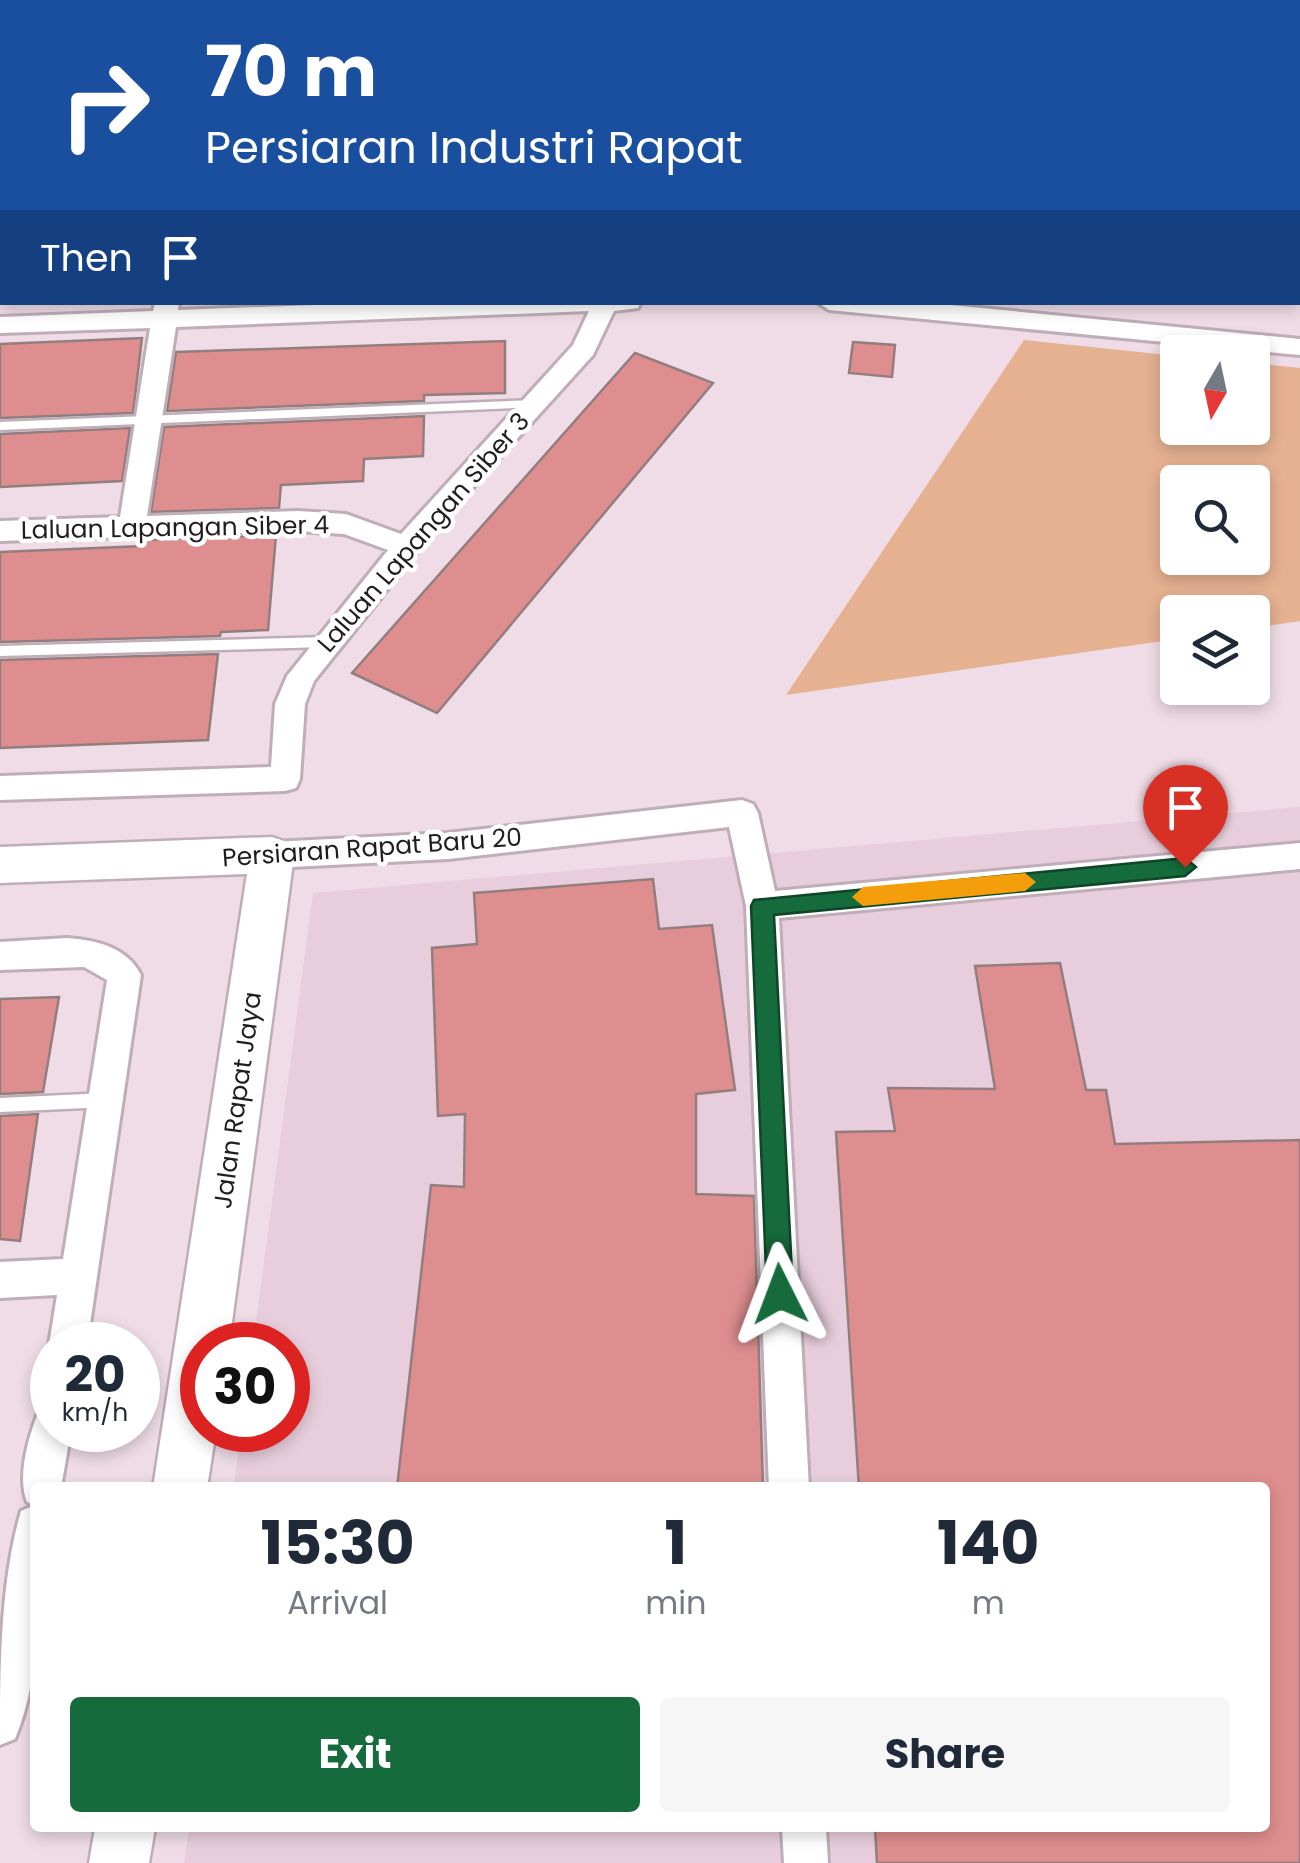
<!DOCTYPE html>
<html lang="en">
<head>
<meta charset="utf-8">
<style>
  :root { --surface:#fff; --page:#f6f6f7; --text:#1f2937; --muted:#747a83; --accent:#166b3c }
  body { margin:0; font-family:Poppins,sans-serif; background:var(--page); color:var(--text); height:100vh; display:flex; flex-direction:column; font-size:38px; white-space:nowrap }
  * { box-sizing:border-box; margin:0 }
  p { font-size:32px; color:var(--muted) }
  .icon { flex:none; width:55px; height:55px; fill:none; stroke:currentColor; stroke-width:2; stroke-linecap:round; stroke-linejoin:round }
  .map { position:relative; flex:1; overflow:hidden }
  .details { position:absolute; left:30px; top:1482px; width:1240px; height:350px; display:flex; flex-direction:column; background:var(--surface); border-radius:10px; box-shadow:0 5px 15px #0003 }
  .details>* { flex:none }
  .hud { position:absolute; left:0px; top:0px; width:1300px; height:305px; box-shadow:0 5px 15px #0003; background:#1a4fa0; color:#fff; overflow:hidden }
  .needle { width:65px; rotate:189deg }
  .buttons { position:absolute; left:1160px; top:335px; display:grid; gap:20px }
  .buttons a { display:grid; place-items:center; width:110px; height:110px; border-radius:10px; background:var(--surface); box-shadow:0 5px 15px #0003; font-size:50px }
  .speed { position:absolute; left:30px; top:1322px; display:flex; gap:20px; font-size:50px; font-weight:700; text-align:center }
  .speed>* { display:grid; place-content:center; width:130px; height:130px; border-radius:50%; background:var(--surface); box-shadow:0 5px 15px #0003; line-height:1 }
  .speed small { font-size:25px; font-weight:400 }
  .speed .limit { border:15px solid #d22; background:#fff; color:#111 }
  .pin { position:absolute; display:grid; place-items:center; width:85px; height:85px; color:#fff; margin:-102px -42px; border-radius:50% 50% 50% 0; rotate:-45deg; box-shadow:0 0 10px #0007 }
  .pin .icon { rotate:45deg }
  .me { position:absolute; width:110px; margin:-55px; rotate:357deg; stroke-linejoin:round; filter:drop-shadow(0 0 8px #0008) }
  .turn { display:flex; align-items:center; gap:35px; height:210px; padding:0 40px; font-size:45px }
  .turn .icon { width:130px; height:130px; stroke-width:2.5 }
  .turn b { display:block; font-size:70px; line-height:85px }
  .then { display:flex; align-items:center; height:95px; padding:0 40px; background:#0003; gap:20px; font-size:38px }
  .eta { display:flex; justify-content:space-evenly; align-items:center; height:170px; text-align:center }
  .eta b { font-size:60px; font-weight:700; line-height:70px }
  .button { display:flex; gap:20px; margin-top:auto; padding:20px 40px }
  .button a { flex:1; height:115px; border-radius:10px; background:var(--accent); color:#fff; font-size:40px; font-weight:700; line-height:115px; text-align:center }
  .button a+a { background:var(--page); color:var(--text) }
  .map>svg:first-child { display:block }
</style>
</head>
<body>
<div class="map">
<svg width="1300" height="1863" viewBox="0 0 1300 1863">
  <rect width="100%" height="100%" fill="#efdce6"/>
  <path fill="#e8cedc" d="M 1300,807 L 1300,1863 L 184,1863 L 189,1828 L 1265,1828 L 1265,1488 L 234,1487 L 241,1430 L 288,1430 L 288,1345 L 253,1345 L 313,893 Z"/>
  <path fill="#e5b191" fill-rule="evenodd" d="M 1024,340 L 1177,356 L 1178,428 L 1252,428 L 1253,363 L 1300,368 L 1300,621 L 1253,628 L 1252,612 L 1178,612 L 1177,639 L 786,695 ZM 1178,482 L 1252,482 L 1252,558 L 1178,558 Z"/>
  <path fill="#de8e8f" stroke="#927e7e" stroke-width="2.5" d="M 142,338 L 133,413 L 0,418 L 0,344 Z
    M 505,341 L 505,393 L 424,395 L 424,401 L 167,411 L 176,352 Z
    M 853,342 L 895,345 L 892,377 L 849,373 Z
    M 635,353 L 713,383 L 437,713 L 352,673 Z
    M 424,416 L 423,456 L 364,459 L 363,481 L 281,485 L 279,508 L 151,512 L 164,427 Z
    M 130,428 L 122,481 L 0,487 L 0,434 Z
    M 276,535 L 268,630 L 221,632 L 220,636 L 0,642 L 0,552 L 144,546 L 145,540 Z
    M 218,654 L 208,740 L 0,748 L 0,660 Z
    M 653,879 L 659,929 L 712,925 L 735,1090 L 696,1094 L 696,1194 L 754,1196 L 763,1488 L 397,1488 L 431,1185 L 464,1187 L 465,1114 L 438,1116 L 432,948 L 477,944 L 474,893 Z
    M 1060,963 L 1086,1090 L 1106,1090 L 1115,1144 L 1300,1140 L 1300,1863 L 877,1863 L 875,1828 L 1265,1828 L 1265,1488 L 859,1488 L 836,1132 L 895,1131 L 888,1088 L 995,1089 L 975,966 Z
    M 59,997 L 43,1092 L 0,1094 L 0,999 Z
    M 38,1114 L 20,1241 L 0,1239 L 0,1116 Z"/>
  <g fill="none" stroke-linecap="round" stroke-linejoin="round">
    <defs>
      <path id="lane" d="M 1298,91 L 1300,91 L 1300,97 L 1298,97 Z
        M 0,230 L 2,230 L 2,236 L 0,236 Z
        M 1300,250 L 1300,258 L 1298,257 L 1298,251 Z
        M 534,400 L 538,401 L 538,407 L 0,430 L 0,422 Z
        M 326,637 L 333,642 L 326,647 L 0,656 L 0,646 Z
        M 107,1093 L 113,1095 L 115,1100 L 113,1105 L 107,1107 L 0,1112 L 0,1098 Z"/>
      <path id="street" d="M 183,0 L 212,0 L 214,2 L 185,2 Z
        M 481,0 L 510,0 L 512,2 L 483,2 Z
        M 968,0 L 1017,0 L 1019,2 L 970,2 Z
        M 1298,22 L 1300,22 L 1300,34 L 1298,34 Z
        M 0,142 L 2,142 L 2,156 L 0,156 Z
        M 1298,165 L 1300,165 L 1300,179 L 1298,179 Z
        M 155,302 L 179,302 L 178,310 L 395,302 L 641,302 L 638,308 L 614,311 L 593,355 L 439,525 L 314,681 L 305,704 L 300,779 L 296,788 L 285,791 L 0,800 L 0,776 L 271,767 L 275,704 L 287,676 L 388,550 L 344,534 L 298,531 L 0,541 L 0,521 L 120,517 L 150,328 L 0,333 L 0,317 L 153,311 ZM 589,311 L 573,345 L 401,534 L 346,514 L 298,511 L 147,516 L 176,327 Z
        M 817,302 L 919,302 L 1300,339 L 1300,355 L 829,310 Z
        M 742,800 L 753,804 L 758,813 L 775,891 L 1300,843 L 1300,869 L 779,918 L 809,1488 L 769,1488 L 746,906 L 729,827 L 448,859 L 272,868 L 261,864 L 256,855 L 261,846 L 272,842 L 448,833 Z
        M 67,938 C 96,940 127,947 141,975 L 87,1345 L 52,1345 L 52,1353 L 49,1345 L 57,1295 L 0,1298 L 0,1262 L 63,1259 L 107,980 L 84,967 L 0,970 L 0,942 Z
        M 52,1408 L 52,1430 L 71,1430 L 61,1488 L 35,1488 C 35,1568 47,1663 15,1739 L 0,1745 C 0,1669 0,1583 21,1511 L 35,1505 L 27,1502 C 17,1477 28,1438 38,1413 Z
        M 782,1828 L 826,1828 L 828,1863 L 784,1863 Z"/>
      <path id="secondary" d="M 272,837 L 287,842 L 294,855 L 229,1345 L 202,1345 L 202,1430 L 216,1430 L 207,1488 L 153,1488 L 247,874 L 0,883 L 0,847 Z
        M 95,1828 L 155,1828 L 149,1863 L 89,1863 Z"/>
    </defs>
    <use href="#lane" stroke="#bfadb7" stroke-width="5"/>
    <use href="#street" stroke="#bfadb7" stroke-width="6"/>
    <use href="#secondary" stroke="#bfadb7" stroke-width="5"/>
    <use href="#lane" fill="#fff" fill-rule="evenodd"/>
    <use href="#street" fill="#fff" fill-rule="evenodd"/>
    <use href="#secondary" fill="#fff" fill-rule="evenodd"/>
  </g>
  <path fill="#166b3c" stroke="#0e4627" stroke-width="2.5" d="M 1185,858 L 1196,867 L 1185,876 L 774,915 L 793,1294 L 789,1303 L 780,1306 L 771,1303 L 767,1294 L 751,906 L 754,900 Z"/>
  <path fill="#f59e0b" d="M 1025,873 L 1036,882 L 1025,891 L 863,906 L 852,897 L 863,887 Z"/>
  <g text-anchor="middle" stroke-width="9" stroke-linejoin="round" paint-order="stroke">
    <g font-size="25" fill="#221c1f" stroke="#fff">
      <text transform="translate(175 527) rotate(-1)" y="9">Laluan Lapangan Siber 4</text>
      <text transform="translate(423 532) rotate(-49)" y="9">Laluan Lapangan Siber 3</text>
      <text transform="translate(372 847) rotate(-4)" y="9">Persiaran Rapat Baru 20</text>
      <text transform="translate(237 1100) rotate(-82)" y="9">Jalan Rapat Jaya</text>
    </g>
  </g>
</svg>
<div class="buttons">
<a><svg class="needle" viewBox="-14 -14 28 28"><path d="M0-13l5 13h-10z" fill="#e53935"/><path d="M0 13l5-13h-10z" fill="#747a83"/></svg></a>
<a><svg class="icon" aria-label="search" viewBox="0 0 24 24"><circle cx="10" cy="10" r="6"/><path d="M15 15l6 6"/></svg></a>
<a><svg class="icon" aria-label="layers" viewBox="0 0 24 24"><path d="M12 4l9 5-9 5-9-5zM3 14l9 5 9-5"/></svg></a>
</div>
<div class="speed"><div>20<small>km/h</small></div><div class="limit">30</div></div>
<div class="pin" style="left:1185px;top:867px;background:#d93025"><svg class="icon" aria-label="arrive" viewBox="0 0 24 24"><path d="M6 21V4h12l-3 4 3 4H6"/></svg></div>
<svg class="me" style="left:780px;top:1294px" viewBox="-20 -20 40 40"><path d="M0-17L14 15 0 8-14 15z" fill="#166b3c" stroke="#fff" stroke-width="4"/></svg>
<div class="hud">
<div class="turn"><svg class="icon" aria-label="right" viewBox="0 0 24 24"><path d="M7 20v-9h11M14 6l5 5-5 5"/></svg><div><b>70 m</b>Persiaran Industri Rapat</div></div>
<div class="then">Then<svg class="icon" aria-label="arrive" viewBox="0 0 24 24"><path d="M6 21V4h12l-3 4 3 4H6"/></svg></div>
</div>
<section class="details">
<div class="eta">
<div><b>15:30</b><p>Arrival</p></div>
<div><b>1</b><p>min</p></div>
<div><b>140</b><p>m</p></div>
</div>
<div class="button"><a>Exit</a><a>Share</a></div>
</section>
</div>
</body>
</html>
